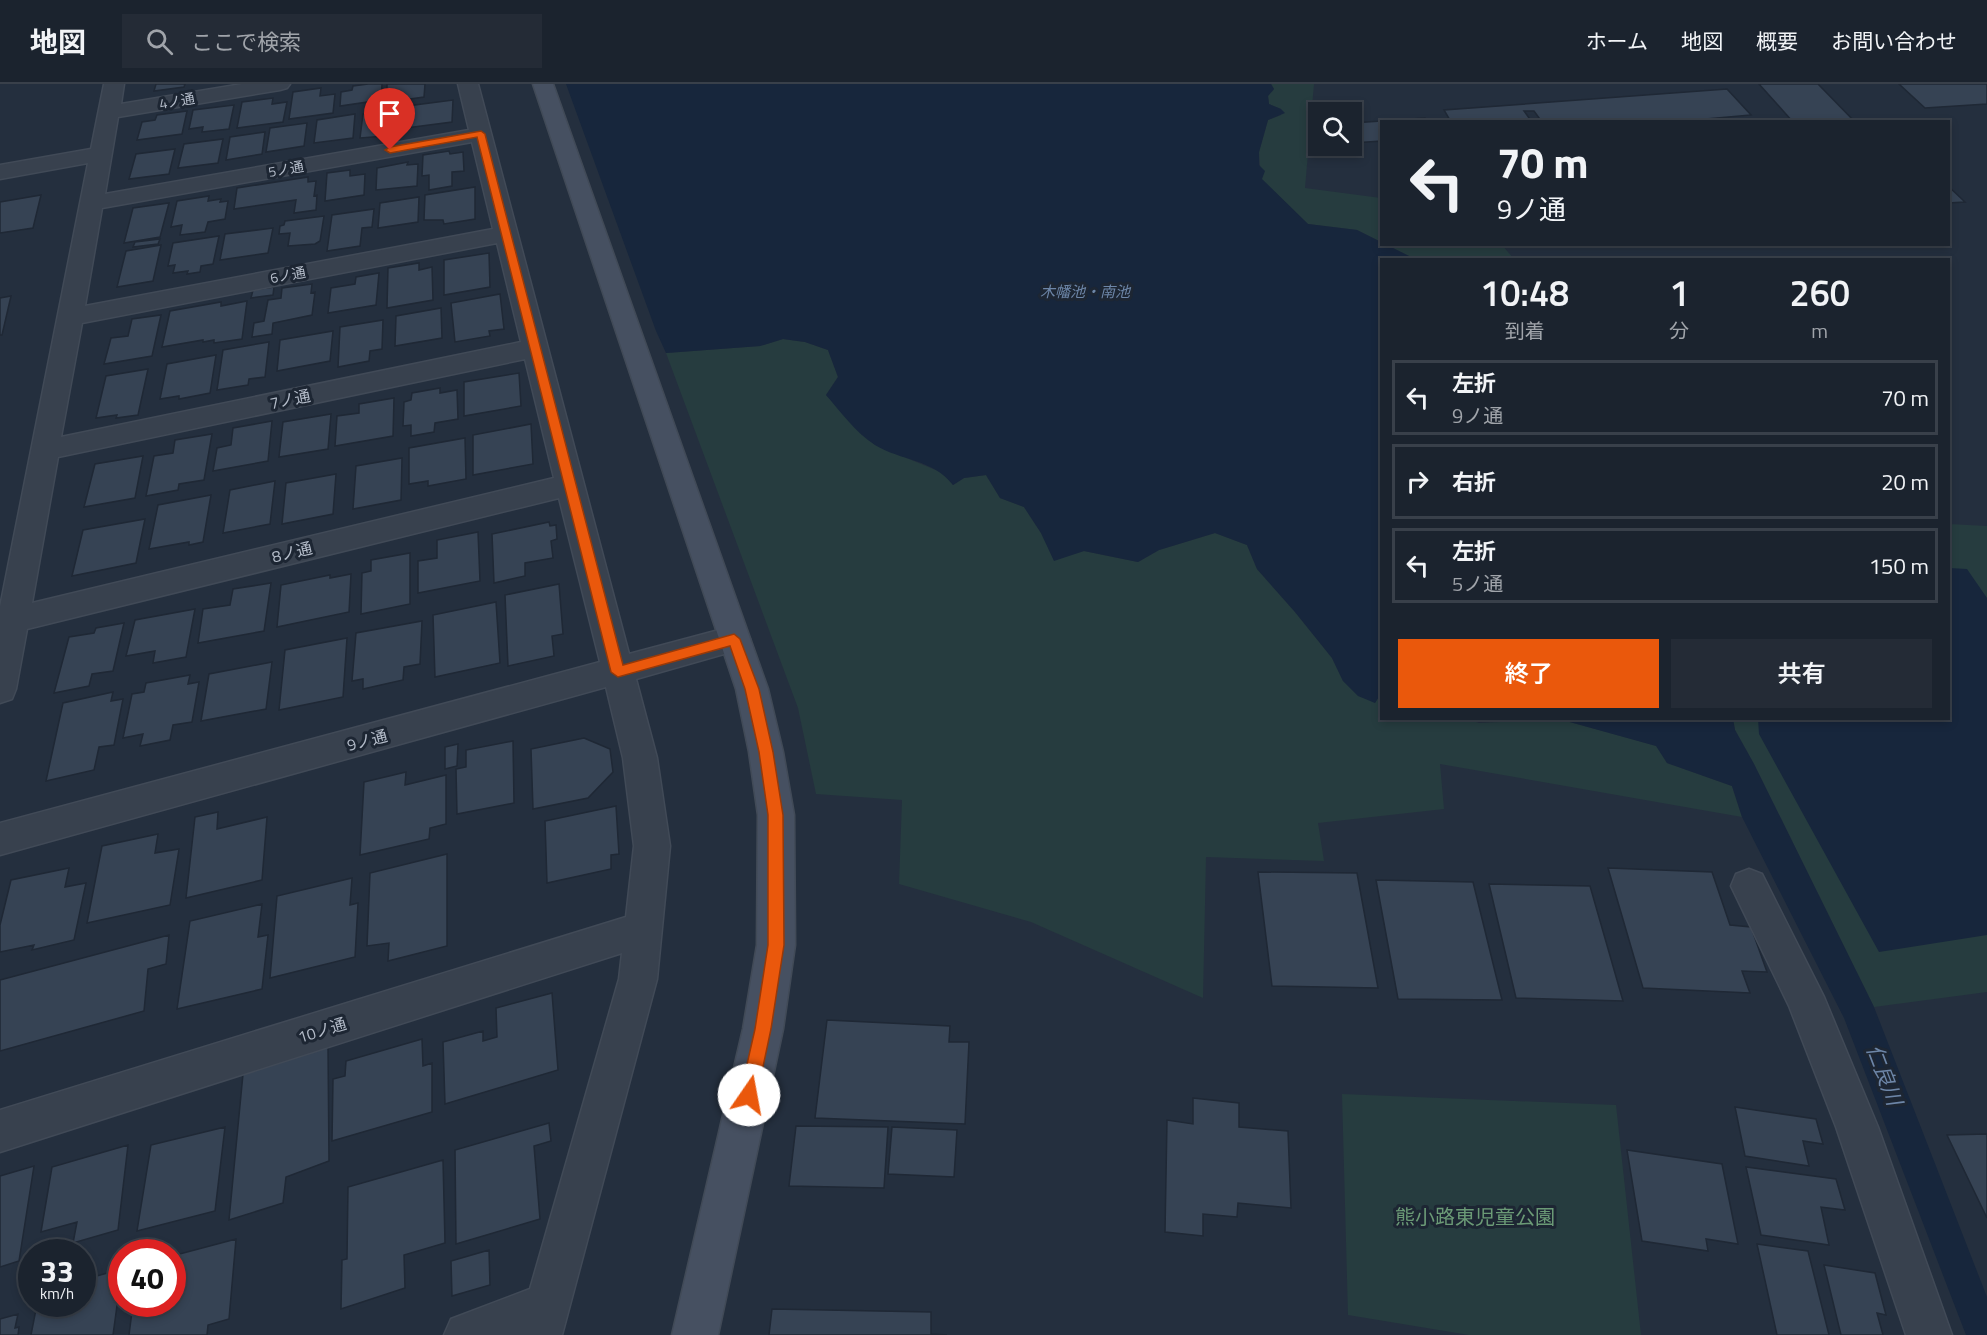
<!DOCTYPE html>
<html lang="ja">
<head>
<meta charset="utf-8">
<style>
  :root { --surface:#1b232e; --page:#242b36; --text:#f1f3f6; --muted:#a0a4aa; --line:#39404a; --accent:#ea580c }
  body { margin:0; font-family:"Titillium Web","Noto Sans JP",sans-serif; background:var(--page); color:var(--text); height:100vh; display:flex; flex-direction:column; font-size:22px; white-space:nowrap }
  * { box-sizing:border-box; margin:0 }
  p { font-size:20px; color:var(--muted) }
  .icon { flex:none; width:33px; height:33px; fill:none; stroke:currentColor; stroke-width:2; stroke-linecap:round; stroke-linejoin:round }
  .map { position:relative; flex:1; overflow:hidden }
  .panel { position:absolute; left:1380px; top:174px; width:570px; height:462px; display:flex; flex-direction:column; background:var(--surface); border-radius:0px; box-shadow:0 3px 9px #0003,0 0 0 2px var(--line) }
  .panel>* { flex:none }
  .banner { position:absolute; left:1380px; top:36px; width:570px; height:126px; border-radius:0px; box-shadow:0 3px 9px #0003,0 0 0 2px var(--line); background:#1b232e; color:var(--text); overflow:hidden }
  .tools { position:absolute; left:1308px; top:18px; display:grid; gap:12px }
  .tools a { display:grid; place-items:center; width:54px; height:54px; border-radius:0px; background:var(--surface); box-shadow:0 3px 9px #0003,0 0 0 2px var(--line); font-size:30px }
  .speed { position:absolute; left:18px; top:1155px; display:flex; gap:12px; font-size:30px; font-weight:700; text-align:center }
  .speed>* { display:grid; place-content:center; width:78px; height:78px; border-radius:50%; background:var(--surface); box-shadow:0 3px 9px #0003,0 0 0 2px var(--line); line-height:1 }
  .speed small { font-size:15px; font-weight:400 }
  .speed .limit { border:9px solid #d22; background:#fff; color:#111 }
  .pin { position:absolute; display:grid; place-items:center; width:51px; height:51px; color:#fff; margin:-62px -26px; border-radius:50% 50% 50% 0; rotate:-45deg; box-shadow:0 0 6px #0007 }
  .pin .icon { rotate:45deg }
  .me { position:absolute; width:66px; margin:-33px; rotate:12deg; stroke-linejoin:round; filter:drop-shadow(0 0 4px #0008) }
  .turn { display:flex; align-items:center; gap:21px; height:126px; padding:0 18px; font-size:27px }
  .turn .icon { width:78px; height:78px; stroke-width:2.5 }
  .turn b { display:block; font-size:42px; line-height:51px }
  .eta { display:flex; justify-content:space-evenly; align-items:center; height:102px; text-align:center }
  .eta b { font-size:36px; font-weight:600; line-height:42px }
  .button { display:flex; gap:12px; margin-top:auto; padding:12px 18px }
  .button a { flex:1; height:69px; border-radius:0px; background:var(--accent); color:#fff; font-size:24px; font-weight:600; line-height:69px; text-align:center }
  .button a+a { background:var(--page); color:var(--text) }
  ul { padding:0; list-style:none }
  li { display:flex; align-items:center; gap:18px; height:75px; margin:0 12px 9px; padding:0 6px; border:3px solid var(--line); border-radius:0px }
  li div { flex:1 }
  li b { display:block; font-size:22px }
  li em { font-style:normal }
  header { display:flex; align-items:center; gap:36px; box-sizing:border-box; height:84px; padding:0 30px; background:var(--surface); border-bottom:2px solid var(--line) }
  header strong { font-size:28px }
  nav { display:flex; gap:33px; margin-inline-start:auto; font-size:21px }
  .search { width:420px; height:54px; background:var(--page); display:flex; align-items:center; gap:15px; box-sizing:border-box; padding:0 21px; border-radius:0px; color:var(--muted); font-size:22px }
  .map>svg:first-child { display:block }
</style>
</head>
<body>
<header>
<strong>地図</strong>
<div class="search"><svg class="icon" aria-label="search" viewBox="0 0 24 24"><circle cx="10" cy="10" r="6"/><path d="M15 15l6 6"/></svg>ここで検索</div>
<nav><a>ホーム</a><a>地図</a><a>概要</a><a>お問い合わせ</a></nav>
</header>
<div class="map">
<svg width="1987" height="1251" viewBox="0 0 1987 1251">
  <rect width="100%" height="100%" fill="#242f3e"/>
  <path fill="#263c3f" d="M 1271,0 L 1314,0 L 1305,104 L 1381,114 L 1381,158 L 1357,146 L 1308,140 L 1261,95 L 1259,68 L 1268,36 L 1281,31 L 1281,25 L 1269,20 L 1268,12 L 1274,5 Z
    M 1387,161 L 1502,161 L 1514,175 L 1415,175 Z
    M 783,255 L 805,258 L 828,266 L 838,293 L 826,311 L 875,361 L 943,389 L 953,401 L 964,394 L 986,391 L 1000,414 L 1024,423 L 1041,449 L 1054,476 L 1084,467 L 1138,478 L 1159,466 L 1215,449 L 1247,461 L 1257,485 L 1295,528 L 1332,574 L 1343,597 L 1375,619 L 1381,608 L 1382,634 L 1464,634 L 1479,639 L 1559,635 L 1657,662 L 1667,679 L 1732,702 L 1742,733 L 1440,680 L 1444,725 L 1318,739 L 1324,777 L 1206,773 L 1203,914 L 1031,838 L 899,800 L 902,716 L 816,710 L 798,624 L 666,269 L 760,262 Z
    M 1949,440 L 1987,442 L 1987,908 L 1874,923 L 1754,680 L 1735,646 L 1733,635 L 1948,634 Z
    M 1342,1010 L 1616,1021 L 1641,1251 L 1469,1251 L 1348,1231 Z"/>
  <path fill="#17263c" d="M 566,0 L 1271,0 L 1274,5 L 1268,12 L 1269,20 L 1281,25 L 1285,29 L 1268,36 L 1259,68 L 1259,81 L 1265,87 L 1262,95 L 1308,140 L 1357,146 L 1381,158 L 1382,160 L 1387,161 L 1415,175 L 1382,176 L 1382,608 L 1375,619 L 1358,612 L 1343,597 L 1332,574 L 1295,528 L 1257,485 L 1247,461 L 1215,449 L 1159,466 L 1138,478 L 1084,467 L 1054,477 L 1041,449 L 1024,423 L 1000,414 L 986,391 L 964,394 L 953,401 C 933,375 901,377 875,361 C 856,349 840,327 826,311 L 838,293 L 828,266 L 805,258 L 783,255 L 760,262 L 666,269 L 656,247 Z
    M 1949,484 L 1967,485 L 1987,514 L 1987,851 L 1879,868 L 1759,650 L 1758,635 L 1948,634 Z
    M 1559,635 L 1733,635 L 1735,646 L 1754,680 L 1874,923 L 1987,1213 L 1987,1251 L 1966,1251 L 1844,934 L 1742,733 L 1732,702 L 1667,679 L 1656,662 Z"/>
  <path fill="#364354" stroke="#1f2835" stroke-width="1.5" d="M 156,0 L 185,0 L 184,3 L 154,7 Z
    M 368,0 L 382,0 L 381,16 L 340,22 L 341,8 L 352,6 L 353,2 Z
    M 387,0 L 425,0 L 424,13 L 396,17 L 396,11 L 390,12 L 390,7 L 387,8 Z
    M 1759,0 L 1818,0 L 1855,38 L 1793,38 Z
    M 1899,0 L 1987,0 L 1987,20 L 1925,24 Z
    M 321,4 L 320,12 L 335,10 L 333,29 L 289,35 L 293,8 Z
    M 1727,5 L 1751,31 L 1672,38 L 1542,38 L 1534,27 L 1524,27 L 1532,38 L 1451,38 L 1444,26 Z
    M 273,14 L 272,20 L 287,18 L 283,38 L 237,44 L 242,18 Z
    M 453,16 L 452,38 L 406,44 L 407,22 Z
    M 234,21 L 229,45 L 202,48 L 203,43 L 189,45 L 193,26 Z
    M 401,25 L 399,51 L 360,54 L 363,30 Z
    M 187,27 L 182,50 L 137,56 L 142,38 L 155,36 L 157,31 Z
    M 355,30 L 353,54 L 314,59 L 317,36 Z
    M 1425,34 L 1427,38 L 1382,38 L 1382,57 L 1352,59 L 1352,39 Z
    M 307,39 L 304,62 L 266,68 L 270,44 Z
    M 265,48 L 262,70 L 226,76 L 230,53 Z
    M 223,55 L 218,79 L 178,84 L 184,60 Z
    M 175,65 L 169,90 L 129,95 L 136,70 Z
    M 449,67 L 450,70 L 463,68 L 464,87 L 452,88 L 452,102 L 429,106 L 429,91 L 422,92 L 423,71 Z
    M 408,78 L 407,81 L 418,80 L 417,102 L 376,106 L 377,84 Z
    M 350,86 L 350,92 L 365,90 L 364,111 L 325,117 L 327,89 Z
    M 308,93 L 308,98 L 316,97 L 314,112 L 317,111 L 316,126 L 294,129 L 296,116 L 234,125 L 237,104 Z
    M 1948,102 L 1965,118 L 1948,119 Z
    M 475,103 L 475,135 L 444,140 L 443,136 L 424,136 L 425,111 Z
    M 41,111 L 33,144 L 0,149 L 0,118 Z
    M 209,112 L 208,117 L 221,115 L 220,118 L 228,117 L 225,135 L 208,138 L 205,148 L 180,151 L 182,141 L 171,143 L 177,117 Z
    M 419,113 L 418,138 L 378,144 L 380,119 Z
    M 169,119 L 160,153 L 124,159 L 133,124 Z
    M 374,125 L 372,143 L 362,144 L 360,162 L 327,167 L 332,131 Z
    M 324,132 L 320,157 L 315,160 L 288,162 L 290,149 L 279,150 L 280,142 L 284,141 L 285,137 Z
    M 273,144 L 268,169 L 220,176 L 225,150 Z
    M 219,152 L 213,180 L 201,182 L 200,188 L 187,190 L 188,187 L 173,189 L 175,181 L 168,182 L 173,159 Z
    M 160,155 L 158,160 L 133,163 L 135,158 Z
    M 161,161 L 153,197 L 117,203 L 126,167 Z
    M 489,169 L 490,203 L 444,211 L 444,176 Z
    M 419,179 L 419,186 L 432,183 L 433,216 L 387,224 L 388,184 Z
    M 379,189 L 376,221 L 328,229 L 331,204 L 355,200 L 356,193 Z
    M 312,200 L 311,209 L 315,208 L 312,231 L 273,239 L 272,250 L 252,253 L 254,239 L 264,237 L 268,216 L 281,214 L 282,204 Z
    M 274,203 L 273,211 L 251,214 L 253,206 Z
    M 500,210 L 504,245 L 489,247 L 490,252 L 455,258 L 451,219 Z
    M 11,212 L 2,251 L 0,251 L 0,214 Z
    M 247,217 L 242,255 L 214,259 L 214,256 L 203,258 L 203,256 L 162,263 L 170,227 L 221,218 L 221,222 Z
    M 441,224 L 442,254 L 395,262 L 396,232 Z
    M 161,231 L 152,272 L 104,280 L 111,254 L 128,252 L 132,235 Z
    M 383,236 L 382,265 L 370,267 L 369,277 L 338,283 L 340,243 Z
    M 333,247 L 330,277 L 277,287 L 280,256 Z
    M 269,258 L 265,293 L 249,295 L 248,301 L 217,306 L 223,266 Z
    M 216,271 L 210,309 L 179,315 L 179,312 L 160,315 L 167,280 Z
    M 148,285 L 138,331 L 116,334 L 117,331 L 96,334 L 106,292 Z
    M 519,289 L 521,322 L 464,332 L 464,298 Z
    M 440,304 L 440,309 L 457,306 L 458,335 L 435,339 L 434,348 L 411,352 L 411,341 L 403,342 L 404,318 L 411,316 L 412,309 Z
    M 394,314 L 393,352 L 335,362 L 337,332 L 359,329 L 359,320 Z
    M 331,330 L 328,365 L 279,373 L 283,338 Z
    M 272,337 L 268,377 L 213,387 L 217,364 L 231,361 L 233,344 Z
    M 531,340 L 533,380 L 473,391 L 473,351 Z
    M 212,350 L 204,396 L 179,400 L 178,406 L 146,412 L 154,372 L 173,369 L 175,356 Z
    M 465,354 L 466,395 L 428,402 L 428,397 L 409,400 L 409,364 Z
    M 143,372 L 135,414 L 84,423 L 95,380 Z
    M 402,374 L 401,416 L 353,425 L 356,382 Z
    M 336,390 L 333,430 L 282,440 L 286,399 Z
    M 275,397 L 270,440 L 223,449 L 230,406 Z
    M 211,411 L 203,458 L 189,461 L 189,458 L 149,465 L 158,421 Z
    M 145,435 L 136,479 L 72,492 L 83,446 Z
    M 549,438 L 550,442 L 556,441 L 557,455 L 551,457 L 553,474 L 525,479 L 525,492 L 494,499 L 492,450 Z
    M 478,448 L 480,497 L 418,509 L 418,477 L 437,474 L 437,456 Z
    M 410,469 L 410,520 L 361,530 L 362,489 L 371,487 L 371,476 Z
    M 351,490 L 349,528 L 277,543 L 281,501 L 330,491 L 330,494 Z
    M 271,499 L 264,547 L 198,559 L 203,525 L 230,521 L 233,505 Z
    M 559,500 L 563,550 L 552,552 L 554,572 L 508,582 L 505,511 Z
    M 496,518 L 500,579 L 435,593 L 433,531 Z
    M 195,525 L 186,573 L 153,579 L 155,567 L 126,572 L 135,536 Z
    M 422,537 L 420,580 L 404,583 L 403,596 L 363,605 L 363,595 L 352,597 L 356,549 Z
    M 124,539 L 113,587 L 92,590 L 89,602 L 54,609 L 69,553 L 94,549 L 96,544 Z
    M 347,554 L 343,613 L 279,626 L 285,566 Z
    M 272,578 L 266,625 L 201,637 L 209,590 Z
    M 190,591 L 188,600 L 199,598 L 192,638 L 173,641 L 170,656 L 140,662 L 143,650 L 123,654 L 132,610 L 144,608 L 146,599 Z
    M 113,608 L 111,617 L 123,615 L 114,661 L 99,663 L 94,686 L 46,697 L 63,619 Z
    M 584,654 L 610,665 L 613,688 L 588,714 L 533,725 L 531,665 Z
    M 513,657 L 514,719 L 457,730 L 456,685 L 466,683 L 466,666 Z
    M 458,660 L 457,682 L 445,685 L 445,663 Z
    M 406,688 L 405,701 L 446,691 L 446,740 L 430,744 L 429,755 L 360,771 L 364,698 Z
    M 616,722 L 619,770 L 611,771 L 611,785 L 547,799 L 545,737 Z
    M 218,728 L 217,745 L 267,733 L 262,796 L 186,814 L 195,733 Z
    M 158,750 L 155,769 L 179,765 L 170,821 L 87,839 L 102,762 Z
    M 447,770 L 447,862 L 388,877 L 389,859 L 367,862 L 370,789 Z
    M 69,784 L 65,803 L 86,799 L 74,856 L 32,866 L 34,861 L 0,868 L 0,841 L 11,796 Z
    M 1608,784 L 1712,788 L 1730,841 L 1751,843 L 1767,888 L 1742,887 L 1750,909 L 1643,904 Z
    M 1258,788 L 1357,789 L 1378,904 L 1272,902 Z
    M 352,794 L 350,821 L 358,819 L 355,873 L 270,894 L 277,812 Z
    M 1376,796 L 1473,798 L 1502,916 L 1398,915 Z
    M 1489,800 L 1590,802 L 1623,917 L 1516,914 Z
    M 262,820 L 258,853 L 268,851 L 262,905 L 177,925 L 190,837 Z
    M 169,851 L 166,880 L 148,885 L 144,927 L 0,967 L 0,896 Z
    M 552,909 L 558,986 L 445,1020 L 443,958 L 483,947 L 483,957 L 497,953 L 496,924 Z
    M 827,936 L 950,942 L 949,958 L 969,958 L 965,1040 L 815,1034 Z
    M 422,955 L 423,982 L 432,979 L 432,1028 L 332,1057 L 333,995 L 345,992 L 346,977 Z
    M 328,962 L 329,1077 L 286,1093 L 283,1119 L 229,1136 L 243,990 Z
    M 1193,1014 L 1239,1019 L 1239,1043 L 1288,1047 L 1291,1124 L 1238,1119 L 1237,1133 L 1203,1130 L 1203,1152 L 1165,1148 L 1167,1036 L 1193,1040 Z
    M 1735,1023 L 1816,1035 L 1823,1060 L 1803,1057 L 1809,1082 L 1745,1072 Z
    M 549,1039 L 551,1057 L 534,1062 L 540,1135 L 456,1160 L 455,1066 Z
    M 796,1042 L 888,1043 L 884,1104 L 789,1102 Z
    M 225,1043 L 215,1127 L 137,1147 L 151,1061 Z
    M 892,1043 L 957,1046 L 954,1093 L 888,1090 Z
    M 1987,1050 L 1987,1134 L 1947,1051 Z
    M 128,1061 L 118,1146 L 73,1159 L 77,1138 L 41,1148 L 52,1083 Z
    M 1627,1066 L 1722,1080 L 1738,1160 L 1706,1155 L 1708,1167 L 1642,1157 Z
    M 443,1076 L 445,1159 L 404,1171 L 405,1204 L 341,1225 L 342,1176 L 347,1175 L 348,1103 Z
    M 34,1082 L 19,1177 L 0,1183 L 0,1092 Z
    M 1746,1083 L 1836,1095 L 1845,1126 L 1821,1123 L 1829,1161 L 1761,1151 Z
    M 236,1155 L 229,1235 L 208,1241 L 207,1251 L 129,1251 L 133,1220 L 172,1220 L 172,1172 Z
    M 1757,1160 L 1808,1167 L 1829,1251 L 1777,1251 Z
    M 489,1166 L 490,1201 L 452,1212 L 451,1177 Z
    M 1824,1181 L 1875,1189 L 1886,1231 L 1877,1229 L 1883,1251 L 1841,1251 Z
    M 122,1185 L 113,1251 L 31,1251 L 37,1220 L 82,1220 L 82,1196 Z
    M 772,1225 L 931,1228 L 931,1250 L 947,1251 L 769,1251 Z
    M 18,1230 L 15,1244 L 19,1243 L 18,1251 L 0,1251 L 0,1235 Z"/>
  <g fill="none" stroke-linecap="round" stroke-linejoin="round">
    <defs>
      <path id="street" d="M 104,0 L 124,0 L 121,20 L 242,0 L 290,0 L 287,4 L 280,6 L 118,33 L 105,110 L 469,46 L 458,0 L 478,0 L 629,570 L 734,542 L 745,546 L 750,555 L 745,564 L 636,595 L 657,674 L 670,762 L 657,895 L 562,1251 L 444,1251 L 451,1235 L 530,1205 L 619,895 L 622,869 L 0,1068 L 0,1026 L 626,833 L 634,762 L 623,674 L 606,603 L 0,771 L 0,739 L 600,578 L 559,414 L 27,545 L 16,605 L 12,615 L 0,619 L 0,523 L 88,79 L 0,95 L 0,81 L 91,65 ZM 472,58 L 493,145 L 85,222 L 102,124 ZM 497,159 L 521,258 L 61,353 L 82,239 ZM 525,275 L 554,394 L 32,519 L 58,373 Z
        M 1749,785 L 1762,790 L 1824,913 L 1878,1043 L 1952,1251 L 1906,1251 L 1836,1043 L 1789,922 L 1731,802 L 1736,790 Z"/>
      <path id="secondary" d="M 533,0 L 553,0 L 768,605 L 783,668 L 794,731 L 795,861 L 783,945 L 718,1251 L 672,1251 L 743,945 L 757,861 L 758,731 L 749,668 L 736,605 Z"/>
    </defs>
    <use href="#street" stroke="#414a57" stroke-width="3"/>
    <use href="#secondary" stroke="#414a57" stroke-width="3"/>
    <use href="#street" fill="#38414e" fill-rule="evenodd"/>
    <use href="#secondary" fill="#465061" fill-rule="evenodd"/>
  </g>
  <path fill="#ea580c" stroke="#983908" stroke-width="1.5" d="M 481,47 L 485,50 L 623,581 L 734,550 L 740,555 L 759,605 L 773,668 L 783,731 L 784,861 L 771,945 L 757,1011 L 755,1016 L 749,1019 L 743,1016 L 740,1011 L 755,945 L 768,861 L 768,731 L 759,668 L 745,605 L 730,562 L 618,593 L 611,588 L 477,53 L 390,69 L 385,66 L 390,63 Z"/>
  <g text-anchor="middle" stroke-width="6" stroke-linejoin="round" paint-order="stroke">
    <g font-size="14" fill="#b4bcc9" stroke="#1d2633">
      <text transform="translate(177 17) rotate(-10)" y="5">4ノ通</text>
      <text transform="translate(286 85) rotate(-10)" y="5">5ノ通</text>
      <text transform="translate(288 191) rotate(-11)" y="5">6ノ通</text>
    </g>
    <g font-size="15" font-style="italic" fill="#6d86a8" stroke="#1d2633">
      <text x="1085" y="213">木幡池・南池</text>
    </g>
    <g font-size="16" fill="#b4bcc9" stroke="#1d2633">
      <text transform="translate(290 315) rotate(-12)" y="6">7ノ通</text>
      <text transform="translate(292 468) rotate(-14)" y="6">8ノ通</text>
      <text transform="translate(367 656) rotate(-15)" y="6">9ノ通</text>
      <text transform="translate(322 946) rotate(-17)" y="6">10ノ通</text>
    </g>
    <g font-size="20" fill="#6b9a76" stroke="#1d2633">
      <text x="1475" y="1140">熊小路東児童公園</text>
    </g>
    <g font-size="21" font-style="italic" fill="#6d86a8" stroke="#1d2633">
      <text transform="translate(1884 991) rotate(69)" y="7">仁良川</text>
    </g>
  </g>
</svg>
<div class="tools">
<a><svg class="icon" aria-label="search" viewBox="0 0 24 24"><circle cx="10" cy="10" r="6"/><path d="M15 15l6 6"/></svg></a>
</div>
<div class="speed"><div>33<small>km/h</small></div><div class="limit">40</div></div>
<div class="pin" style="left:390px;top:66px;background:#d93025"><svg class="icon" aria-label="arrive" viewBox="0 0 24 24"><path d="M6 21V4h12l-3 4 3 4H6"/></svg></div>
<svg class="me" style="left:749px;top:1011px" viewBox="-20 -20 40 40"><circle r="19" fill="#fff"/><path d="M0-13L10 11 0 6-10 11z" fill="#ea580c"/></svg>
<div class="banner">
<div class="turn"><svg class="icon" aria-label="left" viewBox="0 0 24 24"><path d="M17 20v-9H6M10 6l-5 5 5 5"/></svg><div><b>70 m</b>9ノ通</div></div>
</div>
<section class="panel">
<div class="eta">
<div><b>10:48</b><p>到着</p></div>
<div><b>1</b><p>分</p></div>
<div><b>260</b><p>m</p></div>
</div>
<ul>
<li><svg class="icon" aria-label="left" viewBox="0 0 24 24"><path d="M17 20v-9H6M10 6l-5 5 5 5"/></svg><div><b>左折</b><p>9ノ通</p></div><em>70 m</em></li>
<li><svg class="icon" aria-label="right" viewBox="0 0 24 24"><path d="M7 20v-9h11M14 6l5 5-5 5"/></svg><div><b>右折</b></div><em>20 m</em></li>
<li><svg class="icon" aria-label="left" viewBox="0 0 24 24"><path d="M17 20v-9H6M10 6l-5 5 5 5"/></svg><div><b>左折</b><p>5ノ通</p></div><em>150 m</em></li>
</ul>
<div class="button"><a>終了</a><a>共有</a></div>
</section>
</div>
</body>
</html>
